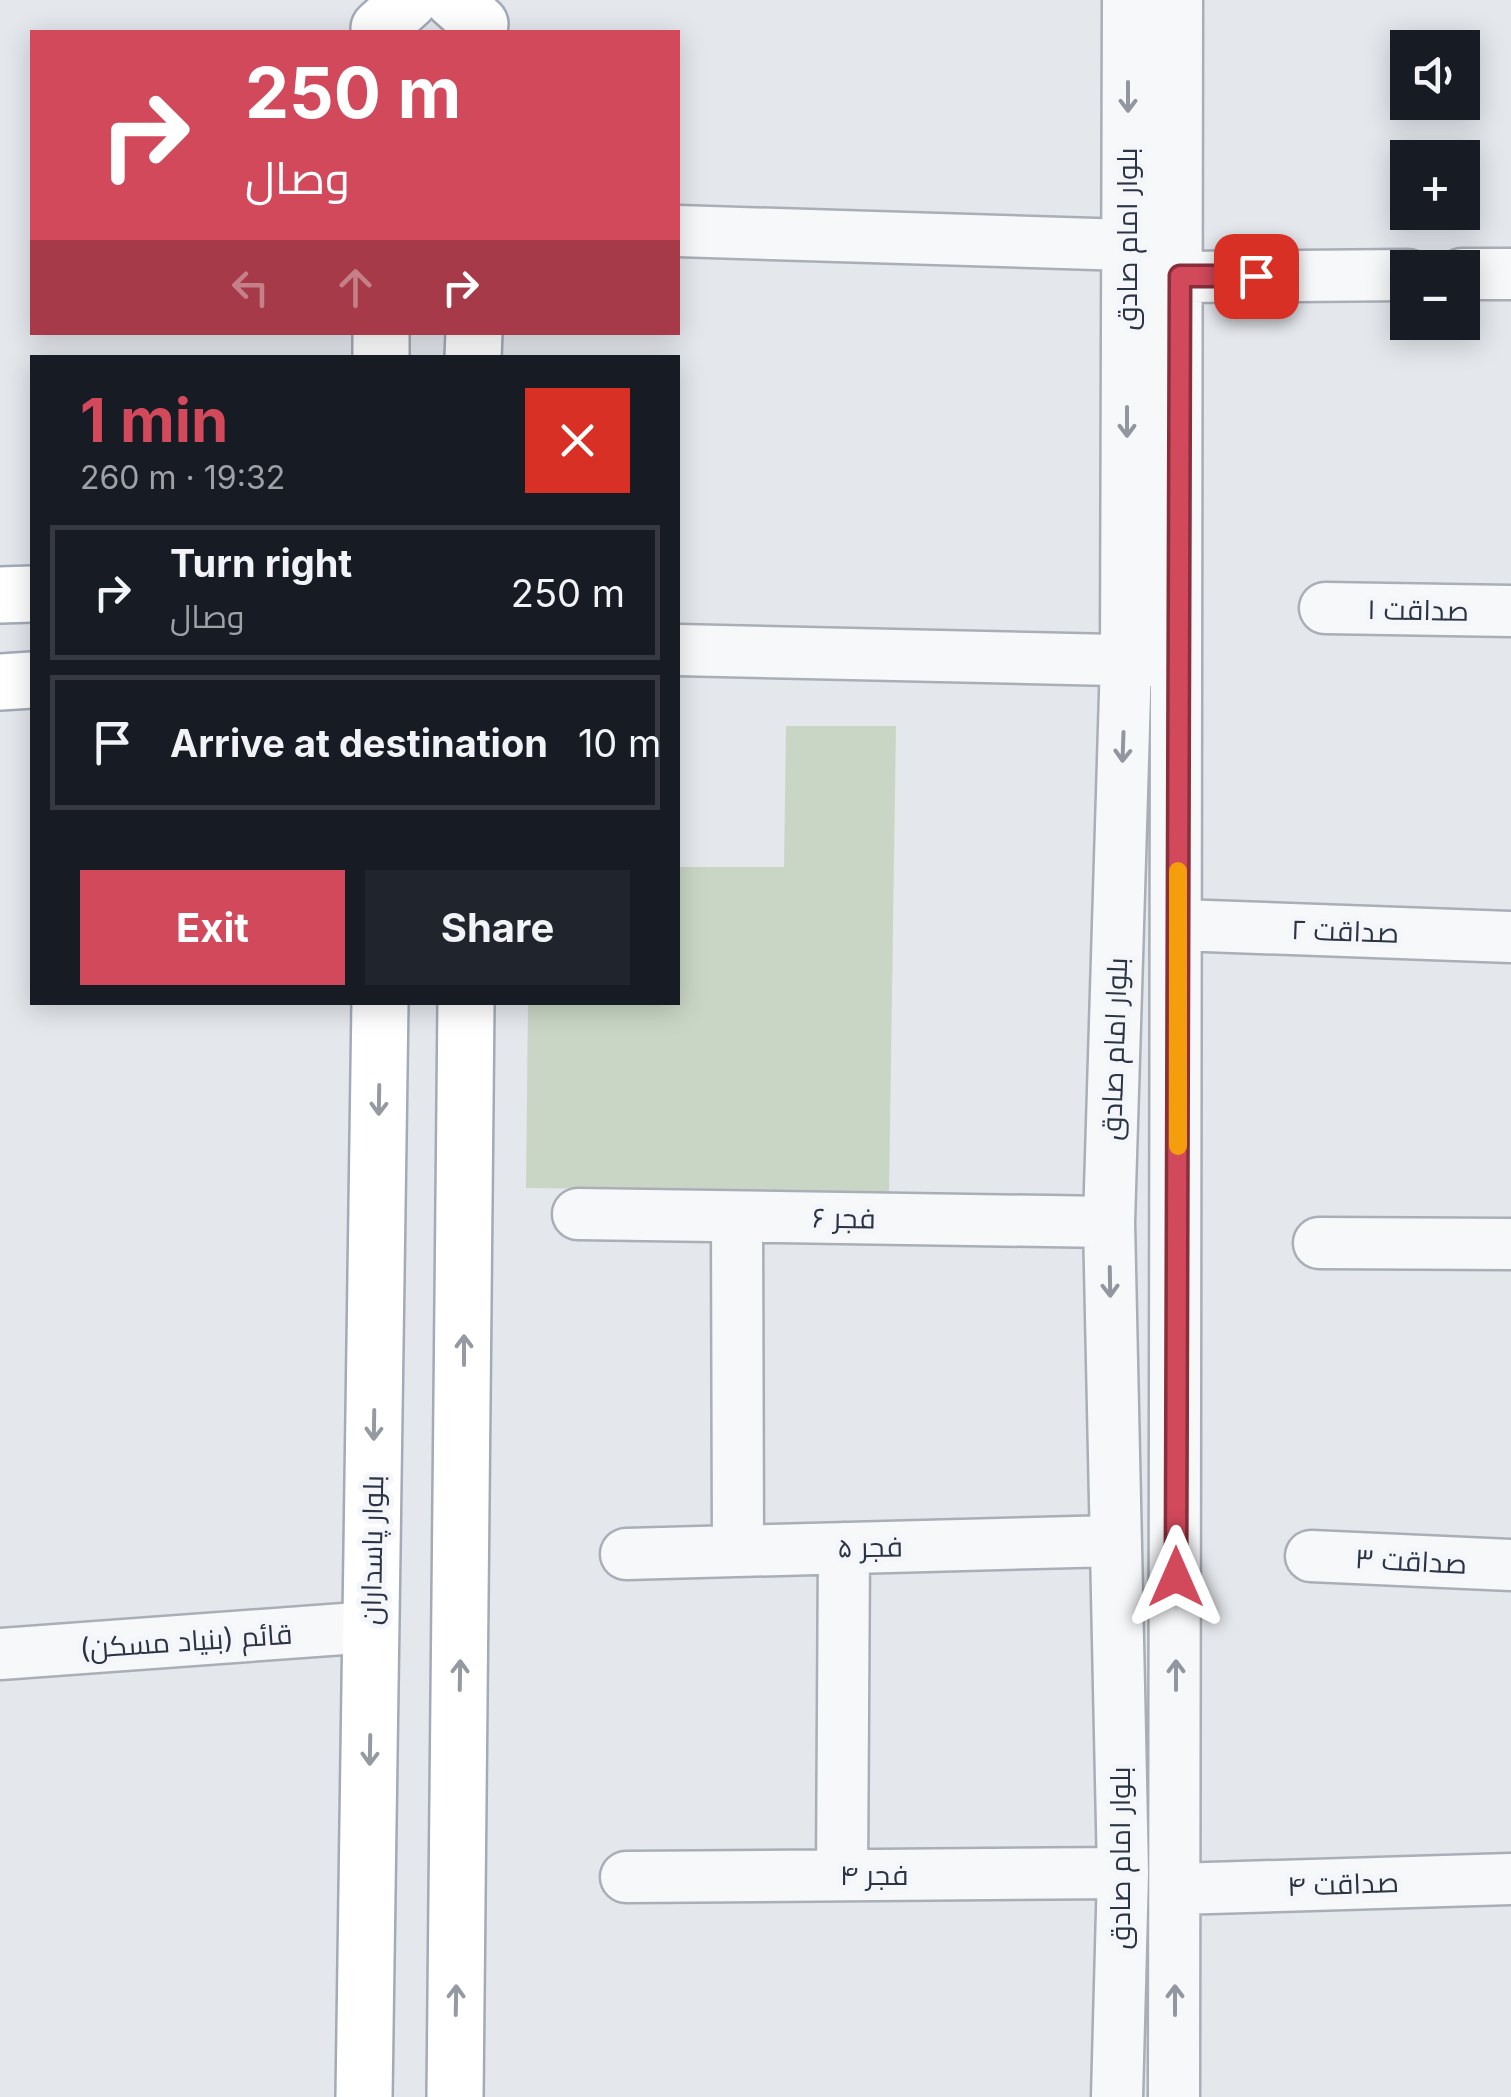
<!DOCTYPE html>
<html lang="en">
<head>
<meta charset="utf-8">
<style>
  :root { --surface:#171b24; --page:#20242c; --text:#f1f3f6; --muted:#9ea1a6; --line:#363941; --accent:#d1495b }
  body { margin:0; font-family:Inter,Cairo,sans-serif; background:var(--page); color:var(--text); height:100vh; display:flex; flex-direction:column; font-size:38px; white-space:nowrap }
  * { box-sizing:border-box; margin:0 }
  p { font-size:32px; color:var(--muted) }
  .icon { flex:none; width:55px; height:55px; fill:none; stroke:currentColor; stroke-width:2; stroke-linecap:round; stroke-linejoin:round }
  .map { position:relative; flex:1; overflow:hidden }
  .panel { position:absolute; left:30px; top:355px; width:650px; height:650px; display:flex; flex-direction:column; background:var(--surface); border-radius:0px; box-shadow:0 5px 25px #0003 }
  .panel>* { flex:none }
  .hud { position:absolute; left:30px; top:30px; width:650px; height:305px; border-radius:0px; box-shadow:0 5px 25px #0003; background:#d1495b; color:#fff; overflow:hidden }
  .buttons { position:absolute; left:1390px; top:30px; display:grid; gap:20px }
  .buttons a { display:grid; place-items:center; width:90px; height:90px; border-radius:0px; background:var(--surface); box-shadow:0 5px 25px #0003; font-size:50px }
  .pin { position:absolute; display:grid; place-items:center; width:85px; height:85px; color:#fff; margin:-42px; border-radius:20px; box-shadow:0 5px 15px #0006 }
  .me { position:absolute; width:110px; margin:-55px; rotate:0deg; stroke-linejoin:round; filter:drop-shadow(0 0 8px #0008) }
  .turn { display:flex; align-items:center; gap:35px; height:210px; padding:0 50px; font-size:45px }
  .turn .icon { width:130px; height:130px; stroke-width:2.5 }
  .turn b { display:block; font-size:70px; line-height:85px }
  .lanes { display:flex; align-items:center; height:95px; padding:0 50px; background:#0003; justify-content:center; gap:50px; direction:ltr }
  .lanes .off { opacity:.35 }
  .round { display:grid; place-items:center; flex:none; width:105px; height:105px; border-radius:0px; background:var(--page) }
  .headline { display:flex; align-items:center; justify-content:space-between; height:170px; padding:0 50px }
  h1 { font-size:60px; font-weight:700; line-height:75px; color:var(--accent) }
  .primary-button { display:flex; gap:20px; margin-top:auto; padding:20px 50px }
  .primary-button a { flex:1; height:115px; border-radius:0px; background:var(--accent); color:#fff; font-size:40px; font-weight:700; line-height:115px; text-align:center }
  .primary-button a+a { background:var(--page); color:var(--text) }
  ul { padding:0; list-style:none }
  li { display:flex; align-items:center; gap:30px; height:135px; margin:0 20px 15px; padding:0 30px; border:5px solid var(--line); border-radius:0px }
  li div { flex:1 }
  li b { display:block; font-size:38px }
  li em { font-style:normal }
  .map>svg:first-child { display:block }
</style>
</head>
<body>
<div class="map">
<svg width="1511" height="2097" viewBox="0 0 1511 2097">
  <rect width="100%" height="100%" fill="#e4e7ec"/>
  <path fill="#c9d6c5" d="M 786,726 L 896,726 L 889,1192 L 526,1188 L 528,1003 L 678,1002 L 678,867 L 784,867 Z"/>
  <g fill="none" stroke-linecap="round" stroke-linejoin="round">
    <defs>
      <path id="minor" d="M 678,231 L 1127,245
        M 1462,274 L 1511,274
        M 1180,277 L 1408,275
        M 1325,608 L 1511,611
        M 678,650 L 1157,661
        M 1179,925 L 1511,937
        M 578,1214 L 1109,1222
        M 737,1217 L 738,1551
        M 1319,1243 L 1511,1244
        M 626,1554 L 1114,1541
        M 1311,1556 L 1511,1565
        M 0,1654 L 371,1627
        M 842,1875 L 844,1548
        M 626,1877 L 1123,1873
        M 1176,1889 L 1511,1879
        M 1117,2097 L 1123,1873 L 1109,1222 L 1126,661 L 1128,0
        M 1174,2097 L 1177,0"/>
      <path id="major" d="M 453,0 L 480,24
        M 379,28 L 410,0
        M 381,332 L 381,358
        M 473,358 L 474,332
        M 0,595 L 32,594
        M 0,682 L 32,680
        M 364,2097 L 380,1002
        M 455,2097 L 466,1002"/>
    </defs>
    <use href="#minor" stroke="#a9aeb7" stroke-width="55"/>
    <use href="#major" stroke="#a3abb8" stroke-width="60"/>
    <use href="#minor" stroke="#f7f8fa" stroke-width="50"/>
    <use href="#major" stroke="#fff" stroke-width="55"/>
  </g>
  <defs><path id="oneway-shaft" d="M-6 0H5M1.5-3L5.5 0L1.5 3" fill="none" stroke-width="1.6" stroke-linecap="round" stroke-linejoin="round" transform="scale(2.5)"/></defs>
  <g stroke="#9196a0">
    <use href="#oneway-shaft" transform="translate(1128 97) rotate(90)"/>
    <use href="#oneway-shaft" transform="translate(1127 422) rotate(90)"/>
    <use href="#oneway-shaft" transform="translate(1123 747) rotate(92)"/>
    <use href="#oneway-shaft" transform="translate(1110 1282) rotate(89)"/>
    <use href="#oneway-shaft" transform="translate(1176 1675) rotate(-90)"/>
    <use href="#oneway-shaft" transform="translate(1175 2000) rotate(-90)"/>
  </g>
  <g stroke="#959aa2">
    <use href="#oneway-shaft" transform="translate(379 1100) rotate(91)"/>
    <use href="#oneway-shaft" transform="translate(464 1350) rotate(-90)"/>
    <use href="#oneway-shaft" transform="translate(374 1425) rotate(91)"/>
    <use href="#oneway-shaft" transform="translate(460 1675) rotate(-89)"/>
    <use href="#oneway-shaft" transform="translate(370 1750) rotate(91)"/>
    <use href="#oneway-shaft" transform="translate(456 2000) rotate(-89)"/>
  </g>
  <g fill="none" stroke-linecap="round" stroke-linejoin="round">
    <defs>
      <path id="route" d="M 1176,1577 L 1180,276 L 1256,276"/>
    </defs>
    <use href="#route" stroke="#882f3b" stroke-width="25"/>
    <use href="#route" stroke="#d1495b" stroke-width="18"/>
    <path stroke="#f59e0b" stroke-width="18" d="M 1178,1146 L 1178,871"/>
  </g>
  <g text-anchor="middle" stroke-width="10" stroke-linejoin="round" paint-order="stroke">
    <g font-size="28" fill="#2b3445" stroke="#f4f6f9">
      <text transform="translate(1127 239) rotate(-90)" y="10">بلوار امام صادق</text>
      <text transform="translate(1418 610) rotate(1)" y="10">صداقت ۱</text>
      <text transform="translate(1345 931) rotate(2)" y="10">صداقت ۲</text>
      <text transform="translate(1114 1049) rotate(-88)" y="10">بلوار امام صادق</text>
      <text transform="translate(844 1218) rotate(1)" y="10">فجر ۶</text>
      <text transform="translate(870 1547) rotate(-1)" y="10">فجر ۵</text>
      <text transform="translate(372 1550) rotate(-89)" y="10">بلوار پاسداران</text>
      <text transform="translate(1411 1561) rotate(3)" y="10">صداقت ۳</text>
      <text transform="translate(186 1641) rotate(-4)" y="10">قائم (بنیاد مسکن)</text>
      <text transform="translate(1120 1858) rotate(-90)" y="10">بلوار امام صادق</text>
      <text x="874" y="1885">فجر ۴</text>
      <text transform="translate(1343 1884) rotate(-2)" y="10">صداقت ۴</text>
    </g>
  </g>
</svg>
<div class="buttons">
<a><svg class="icon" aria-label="sound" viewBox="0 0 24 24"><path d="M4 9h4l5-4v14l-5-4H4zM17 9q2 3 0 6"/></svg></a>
<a>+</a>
<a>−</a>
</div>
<div class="pin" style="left:1256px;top:276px;background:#d93025"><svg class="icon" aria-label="arrive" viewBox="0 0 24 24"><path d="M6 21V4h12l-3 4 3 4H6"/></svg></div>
<svg class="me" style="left:1176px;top:1577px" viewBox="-20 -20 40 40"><path d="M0-17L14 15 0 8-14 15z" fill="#d1495b" stroke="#fff" stroke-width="4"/></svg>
<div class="hud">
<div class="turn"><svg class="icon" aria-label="right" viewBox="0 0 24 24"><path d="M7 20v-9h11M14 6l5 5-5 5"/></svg><div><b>250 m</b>وصال</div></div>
<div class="lanes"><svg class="icon off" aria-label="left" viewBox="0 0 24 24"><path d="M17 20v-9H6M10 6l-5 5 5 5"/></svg><svg class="icon off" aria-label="ahead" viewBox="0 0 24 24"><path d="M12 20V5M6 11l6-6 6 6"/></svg><svg class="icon" aria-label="right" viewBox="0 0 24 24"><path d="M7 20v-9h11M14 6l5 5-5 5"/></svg></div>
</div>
<section class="panel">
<div class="headline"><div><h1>1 min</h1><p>260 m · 19:32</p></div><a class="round" style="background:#d93025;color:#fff"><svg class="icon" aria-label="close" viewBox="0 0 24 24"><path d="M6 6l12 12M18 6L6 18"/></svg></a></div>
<ul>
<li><svg class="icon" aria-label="right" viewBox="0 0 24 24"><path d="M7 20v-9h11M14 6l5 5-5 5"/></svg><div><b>Turn right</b><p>وصال</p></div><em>250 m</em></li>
<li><svg class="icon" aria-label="arrive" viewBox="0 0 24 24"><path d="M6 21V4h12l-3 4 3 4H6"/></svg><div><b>Arrive at destination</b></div><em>10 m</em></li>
</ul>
<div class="primary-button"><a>Exit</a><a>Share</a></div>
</section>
</div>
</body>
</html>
